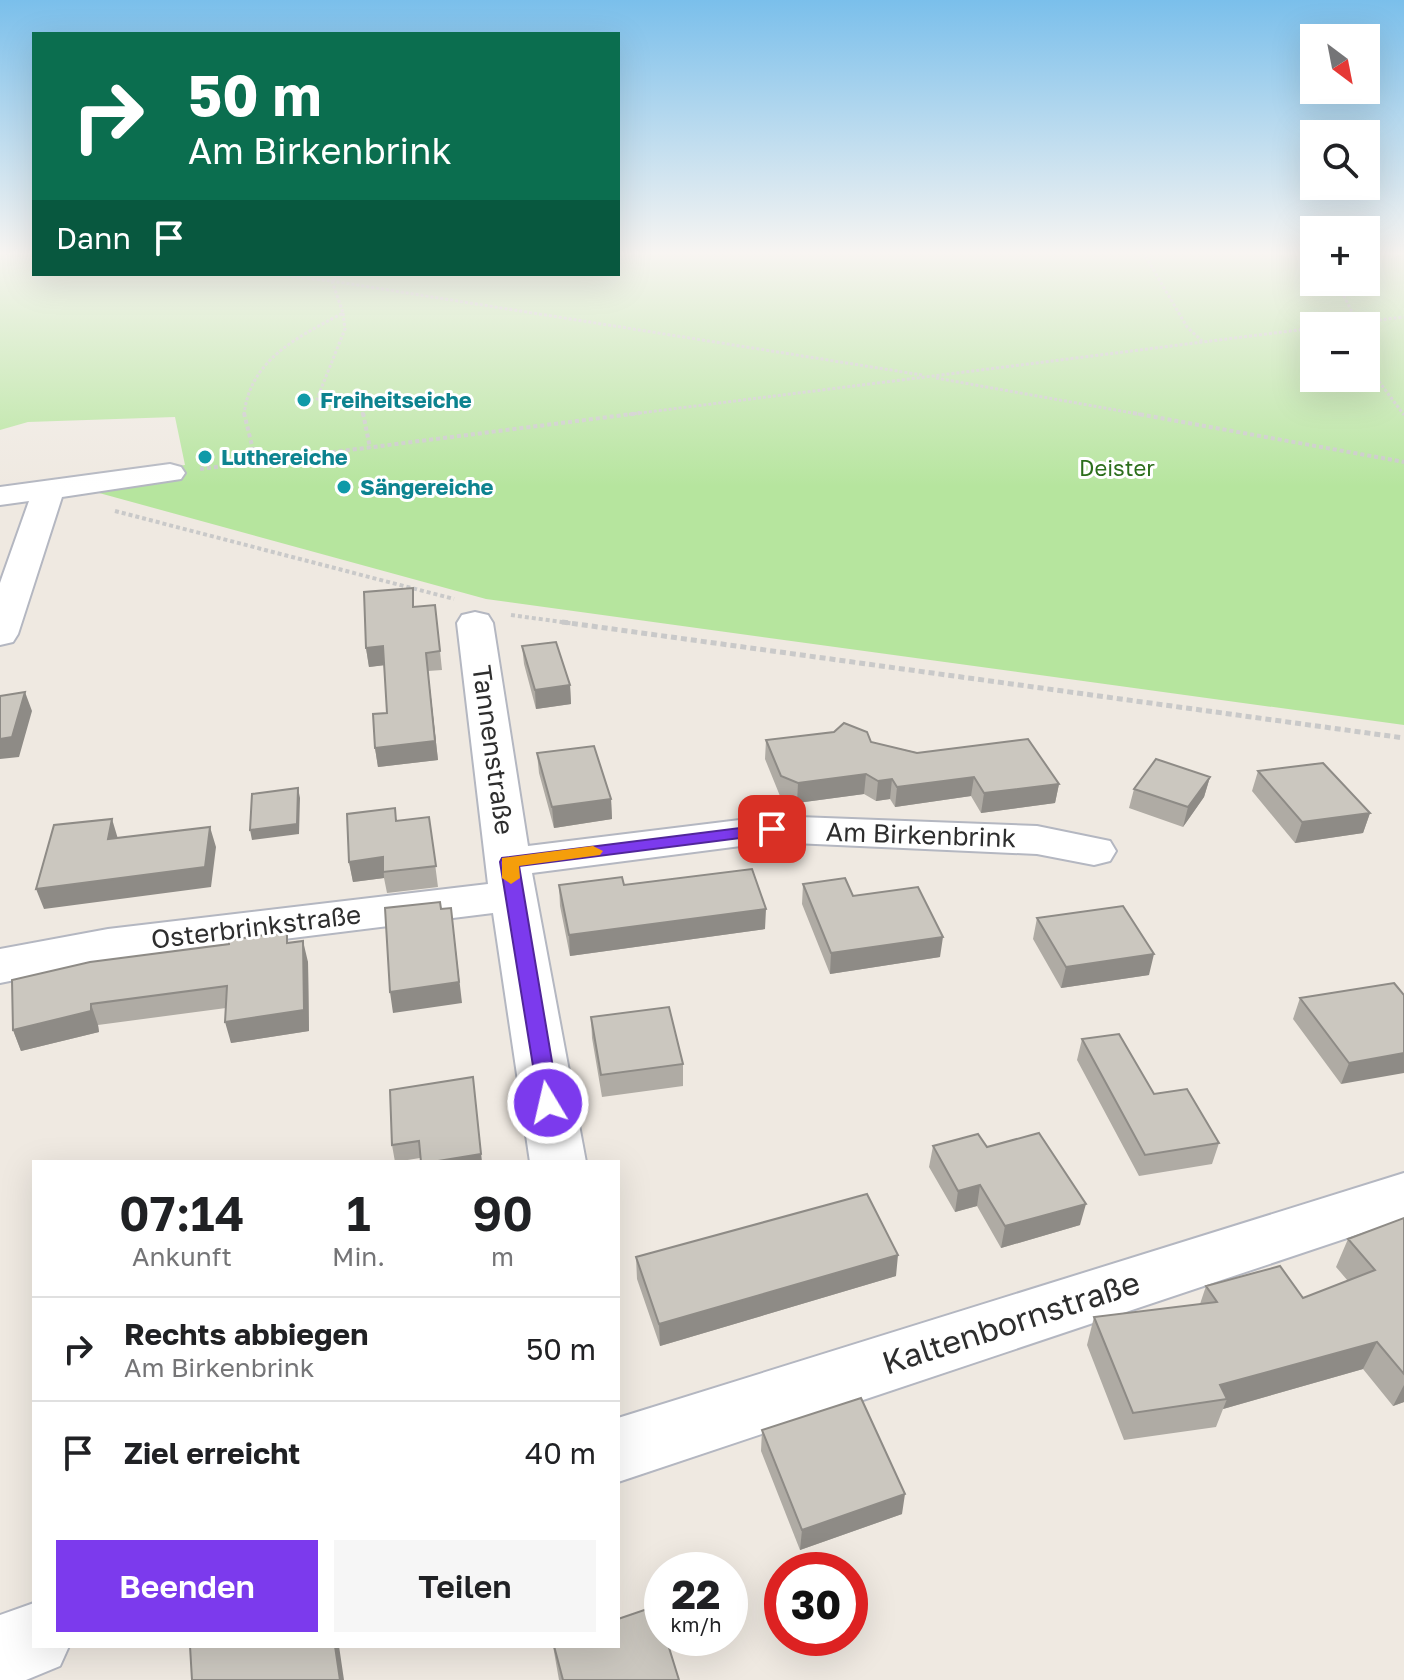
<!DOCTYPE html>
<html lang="de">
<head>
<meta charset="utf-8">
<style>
  :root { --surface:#fff; --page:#f6f6f6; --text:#202124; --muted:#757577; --line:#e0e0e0; --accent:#7c3aed }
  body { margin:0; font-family:"Golos Text",sans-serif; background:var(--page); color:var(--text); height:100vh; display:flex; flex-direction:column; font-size:30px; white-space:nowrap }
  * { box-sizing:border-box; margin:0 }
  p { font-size:26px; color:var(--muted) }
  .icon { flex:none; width:44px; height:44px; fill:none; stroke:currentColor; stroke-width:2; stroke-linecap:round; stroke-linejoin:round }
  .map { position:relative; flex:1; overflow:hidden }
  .side { position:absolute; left:32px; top:1160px; width:588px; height:488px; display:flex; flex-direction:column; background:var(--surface); border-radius:0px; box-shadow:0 8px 32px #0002 }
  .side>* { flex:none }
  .guide { position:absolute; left:32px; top:32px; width:588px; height:244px; border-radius:0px; box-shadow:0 8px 32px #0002; background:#0b6e4f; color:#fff; overflow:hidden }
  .needle { width:52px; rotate:148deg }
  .tools { position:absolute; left:1300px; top:24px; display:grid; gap:16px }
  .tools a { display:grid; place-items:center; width:80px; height:80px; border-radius:0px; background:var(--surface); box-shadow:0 8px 32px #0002; font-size:40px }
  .speed { position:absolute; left:644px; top:1552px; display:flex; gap:16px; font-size:40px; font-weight:700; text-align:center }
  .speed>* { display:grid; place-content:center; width:104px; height:104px; border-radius:50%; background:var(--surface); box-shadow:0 8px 32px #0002; line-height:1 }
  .speed small { font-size:20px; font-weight:400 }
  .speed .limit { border:12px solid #d22; background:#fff; color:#111 }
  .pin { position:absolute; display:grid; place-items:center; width:68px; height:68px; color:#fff; margin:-34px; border-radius:16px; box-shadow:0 4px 12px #0006 }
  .me { position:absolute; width:88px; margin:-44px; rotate:351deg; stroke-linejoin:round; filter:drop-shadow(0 0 6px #0008) }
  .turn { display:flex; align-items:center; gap:28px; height:168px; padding:0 24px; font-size:36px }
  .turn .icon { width:104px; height:104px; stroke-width:2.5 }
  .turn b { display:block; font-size:56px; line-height:68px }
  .then { display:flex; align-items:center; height:76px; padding:0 24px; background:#0003; gap:16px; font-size:30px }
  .eta { display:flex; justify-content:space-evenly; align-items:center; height:136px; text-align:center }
  .eta b { font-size:48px; font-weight:600; line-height:56px }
  .cta { display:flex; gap:16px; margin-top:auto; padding:16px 24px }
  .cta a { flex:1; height:92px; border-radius:0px; background:var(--accent); color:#fff; font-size:32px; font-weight:600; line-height:92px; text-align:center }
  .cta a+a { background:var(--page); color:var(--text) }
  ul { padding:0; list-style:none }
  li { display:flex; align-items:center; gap:24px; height:104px; padding:0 24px; border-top:2px solid var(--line) }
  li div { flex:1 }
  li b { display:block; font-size:30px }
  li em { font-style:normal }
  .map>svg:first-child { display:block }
</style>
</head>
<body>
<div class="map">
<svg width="1404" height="1680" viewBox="0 0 1404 1680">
  <rect width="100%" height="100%" fill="#efe9e1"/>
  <path fill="#b6e59e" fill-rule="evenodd" d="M 0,252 L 34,252 L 34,274 L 618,274 L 618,252 L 1314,252 L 1314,282 L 1366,282 L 1366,252 L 1404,252 L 1404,725 L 486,599 L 59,482 L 185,465 L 175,417 L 28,422 L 0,430 ZM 1314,326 L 1366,326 L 1366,378 L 1314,378 Z"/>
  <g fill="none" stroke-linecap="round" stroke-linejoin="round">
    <defs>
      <path id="minor" d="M 170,464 L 181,467 L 185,473 L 181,479 L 62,497 L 18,634 L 13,642 L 0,645 L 0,583 L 29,501 L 0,505 L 0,487 Z
        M 475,612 L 488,615 L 493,623 L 528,846 L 772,816 L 1037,826 L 1110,841 L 1116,851 L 1110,861 L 1094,865 L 1037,854 L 772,842 L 532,873 L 586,1162 L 530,1162 L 493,913 L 108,961 L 0,983 L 0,949 L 108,929 L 488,884 L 457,623 L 462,615 Z
        M 1404,1173 L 1404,1219 L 618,1482 L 618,1418 Z
        M 34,1603 L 34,1646 L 69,1646 L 60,1666 L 26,1680 L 0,1680 L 0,1615 Z"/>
    </defs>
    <use href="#minor" stroke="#b4b7c1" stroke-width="4"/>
    <path stroke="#c9c9c9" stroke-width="3" stroke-dasharray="3 2" stroke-linecap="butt" d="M 1143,252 L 1187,327 L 1202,341
      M 267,274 L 332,281 L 922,375
      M 1337,282 L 1359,326
      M 343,313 L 345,329 L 317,399 L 359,396 L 363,415
      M 1329,326 L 1404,317
      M 1366,349 L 1374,375 L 1404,415
      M 936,378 L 1144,415
      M 244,415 C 250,359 298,337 343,313 L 332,281 L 342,274
      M 624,415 L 1314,328"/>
    <path stroke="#c9c9c9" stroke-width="4" stroke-dasharray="4 3" stroke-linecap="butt" d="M 244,413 L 256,462
      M 363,413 L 370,448
      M 1133,413 L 1404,462
      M 200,469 L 640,413
      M 115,511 L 454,599
      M 511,615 L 576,624"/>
    <path stroke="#c9c9c9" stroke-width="5" stroke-dasharray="6 4" stroke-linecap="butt" d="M 562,622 L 1404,738"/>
    <use href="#minor" fill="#fff" fill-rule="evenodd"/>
  </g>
  <path fill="#afaba4" d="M 435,605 L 442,670 L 428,671 L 438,760 L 378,767 L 375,748 L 387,713 L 384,665 L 369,667 L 366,648 L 415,607 Z
    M 522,646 L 570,685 L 571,704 L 536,709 L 524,664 Z
    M 766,740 L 871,742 L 1059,784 L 1055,803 L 981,813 L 971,796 L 895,807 L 890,799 L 876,801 L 864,794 L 797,803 L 780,796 L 765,759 Z
    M 537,753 L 611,799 L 612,819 L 554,828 L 539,773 Z
    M 1258,771 L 1370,813 L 1363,833 L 1295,843 L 1252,791 Z
    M 1210,777 L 1204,797 L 1183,827 L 1129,808 L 1134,789 Z
    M 429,817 L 438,887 L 387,893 L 384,878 L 353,882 L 349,862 L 397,821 Z
    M 803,884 L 853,896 L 940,957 L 830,974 L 802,904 Z
    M 559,885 L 624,885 L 765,929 L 570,956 L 560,906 Z
    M 1037,918 L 1149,975 L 1061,988 L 1033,939 Z
    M 290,943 L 308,962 L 309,1031 L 231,1043 L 226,1008 L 98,1025 L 99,1032 L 21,1051 L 13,1030 L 12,980 Z
    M 1404,995 L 1341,1084 L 1293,1019 L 1300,998 Z
    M 591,1017 L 683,1064 L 683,1086 L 602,1097 L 592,1038 Z
    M 1082,1039 L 1219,1143 L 1212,1164 L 1139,1176 L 1077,1060 Z
    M 473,1077 L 475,1094 L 420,1158 L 395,1162 L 392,1145 Z
    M 933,1146 L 987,1147 L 1080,1225 L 1001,1248 L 977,1206 L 955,1212 L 929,1167 Z
    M 1404,1218 L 1404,1402 L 1393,1406 L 1363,1369 L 1223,1409 L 1216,1427 L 1124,1440 L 1087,1345 L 1094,1317 L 1200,1304 L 1206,1286 L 1303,1298 L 1348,1281 L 1336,1267 L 1348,1239 Z
    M 636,1257 L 896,1276 L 660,1346 L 637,1279 Z
    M 762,1430 L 902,1514 L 800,1550 L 761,1451 Z
    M 553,1646 L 679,1680 L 559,1680 Z"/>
  <path fill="#8e8b86" d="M 383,646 L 386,665 L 369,667 L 366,648 Z
    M 428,671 L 438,760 L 378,767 L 375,748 Z
    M 570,685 L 571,704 L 536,709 L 535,690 Z
    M 25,692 L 32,711 L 19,757 L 0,759 L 0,739 Z
    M 866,774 L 864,794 L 797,803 L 798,783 Z
    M 974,777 L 971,796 L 895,807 L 897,787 Z
    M 1210,777 L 1204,797 L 1183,827 L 1188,807 Z
    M 892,779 L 890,799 L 876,801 L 878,781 Z
    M 1059,784 L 1055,803 L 981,813 L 984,793 Z
    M 298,788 L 300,798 L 299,834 L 252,840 L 250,830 Z
    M 611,799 L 612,819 L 554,828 L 552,807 Z
    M 1370,813 L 1363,833 L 1295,843 L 1302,822 Z
    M 112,819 L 118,839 L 108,839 Z
    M 210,827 L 216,847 L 211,887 L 44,909 L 36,889 Z
    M 383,857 L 384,878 L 353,882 L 349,862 Z
    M 451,908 L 462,1003 L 393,1013 L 390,992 Z
    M 766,909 L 765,929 L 570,956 L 569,935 Z
    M 943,937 L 940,957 L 830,974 L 831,953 Z
    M 303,941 L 308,962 L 309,1031 L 231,1043 L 225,1022 Z
    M 1154,954 L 1149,975 L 1061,988 L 1066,967 Z
    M 91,1004 L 98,1025 L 99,1032 L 21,1051 L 13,1030 Z
    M 1404,1053 L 1404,1073 L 1341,1084 L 1349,1063 Z
    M 473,1077 L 482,1162 L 432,1162 Z
    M 980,1185 L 977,1206 L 955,1212 L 958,1191 Z
    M 1086,1204 L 1080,1225 L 1001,1248 L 1005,1226 Z
    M 898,1255 L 896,1276 L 660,1346 L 659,1324 Z
    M 1377,1342 L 1363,1369 L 1223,1409 L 1227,1399 L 1220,1385 Z
    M 1404,1385 L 1404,1402 L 1393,1406 Z
    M 905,1494 L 902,1514 L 800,1550 L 802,1530 Z
    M 335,1646 L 339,1646 L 344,1680 L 340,1680 Z"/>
  <path fill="#cbc7bf" stroke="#8e8b86" stroke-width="2" d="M 413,588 L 413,607 L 435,605 L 440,651 L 426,653 L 435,741 L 375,748 L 373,714 L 387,713 L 383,646 L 366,648 L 364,592 Z
    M 556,642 L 570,685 L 535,690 L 522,646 Z
    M 25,692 L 12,737 L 0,739 L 0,696 Z
    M 844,723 L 867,732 L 871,742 L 917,753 L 1028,739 L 1059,784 L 984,793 L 974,777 L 897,787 L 892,779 L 878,781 L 866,774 L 798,783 L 781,776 L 766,740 L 834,732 Z
    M 594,746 L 611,799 L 552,807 L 537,753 Z
    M 1156,759 L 1210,777 L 1188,807 L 1134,789 Z
    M 1323,763 L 1370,813 L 1302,822 L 1258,771 Z
    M 298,788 L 297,824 L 250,830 L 252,794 Z
    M 395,808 L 396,821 L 429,817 L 436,866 L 383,872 L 383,857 L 349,862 L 347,814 Z
    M 112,819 L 108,839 L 210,827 L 205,867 L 36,889 L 54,825 Z
    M 752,869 L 766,909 L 569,935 L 559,885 L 622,877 L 624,885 Z
    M 845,878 L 853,896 L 918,887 L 943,937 L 831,953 L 803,884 Z
    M 440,902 L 441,909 L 451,908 L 459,982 L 390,992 L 385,908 Z
    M 1123,906 L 1154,954 L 1066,967 L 1037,918 Z
    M 287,932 L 287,943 L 303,941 L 304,1010 L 225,1022 L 227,986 L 91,1004 L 91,1011 L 13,1030 L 12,980 L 90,962 L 229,944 L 229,940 Z
    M 1394,983 L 1404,995 L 1404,1053 L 1349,1063 L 1300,998 Z
    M 669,1007 L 683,1064 L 601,1075 L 591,1017 Z
    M 1119,1034 L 1154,1094 L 1187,1089 L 1219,1143 L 1145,1155 L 1082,1039 Z
    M 473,1077 L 481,1154 L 432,1162 L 421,1162 L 419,1141 L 392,1145 L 390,1090 Z
    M 1039,1133 L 1086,1204 L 1005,1226 L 980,1185 L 958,1191 L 933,1146 L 978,1134 L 987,1147 Z
    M 867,1194 L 898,1255 L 659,1324 L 636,1257 Z
    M 1404,1218 L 1404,1374 L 1377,1342 L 1220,1385 L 1227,1399 L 1133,1413 L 1094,1317 L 1217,1302 L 1206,1286 L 1280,1266 L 1303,1298 L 1375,1270 L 1348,1239 Z
    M 861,1398 L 905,1494 L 802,1530 L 762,1430 Z
    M 656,1606 L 662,1626 L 662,1638 L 666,1638 L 679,1680 L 563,1680 L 554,1646 L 618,1646 L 618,1619 Z
    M 190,1646 L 335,1646 L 340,1680 L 192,1680 Z"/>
  <linearGradient id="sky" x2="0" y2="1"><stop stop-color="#7abfeb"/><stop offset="0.52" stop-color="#f8f5f2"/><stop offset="1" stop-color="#f8f5f2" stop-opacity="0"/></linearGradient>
  <rect width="1404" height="487" fill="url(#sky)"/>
  <path fill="#7c3aed" stroke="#51269a" stroke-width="2" d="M 772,824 L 779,825 L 779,833 L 519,866 L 559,1103 L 548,1111 L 540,1109 L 500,862 L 502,858 Z"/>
  <path fill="#f59e0b" d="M 593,846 L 603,851 L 600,855 L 519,866 L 520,878 L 511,884 L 502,878 L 502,858 Z"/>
  <g fill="#0f9aa8" stroke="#fff" stroke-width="3">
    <circle cx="304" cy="400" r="8"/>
    <circle cx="205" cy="457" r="8"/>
    <circle cx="344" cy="487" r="8"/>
  </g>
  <g text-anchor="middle" stroke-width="6" stroke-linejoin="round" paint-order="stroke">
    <g font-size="22" font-weight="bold" fill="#0d838f" stroke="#fff" text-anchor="start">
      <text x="320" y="408">Freiheitseiche</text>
      <text x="221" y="465">Luthereiche</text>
      <text x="360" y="495">Sängereiche</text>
    </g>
    <g font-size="22" fill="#2c6e1b" stroke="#fff">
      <text x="1117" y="476">Deister</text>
    </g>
    <g font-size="26" fill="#2e2e2e" stroke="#fff">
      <text transform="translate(493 750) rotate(82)" y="9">Tannenstraße</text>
      <text transform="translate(921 835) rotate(2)" y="9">Am Birkenbrink</text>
      <text transform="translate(256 927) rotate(-7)" y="9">Osterbrinkstraße</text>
    </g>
    <g font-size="32" fill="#2e2e2e" stroke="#fff">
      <text transform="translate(1011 1323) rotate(-18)" y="11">Kaltenbornstraße</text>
    </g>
  </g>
</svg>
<div class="tools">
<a><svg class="needle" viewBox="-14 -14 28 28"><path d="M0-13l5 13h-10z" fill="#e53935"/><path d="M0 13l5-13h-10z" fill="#757577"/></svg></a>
<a><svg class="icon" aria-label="search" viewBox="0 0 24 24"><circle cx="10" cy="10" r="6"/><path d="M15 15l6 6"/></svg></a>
<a>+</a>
<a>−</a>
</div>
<div class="speed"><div>22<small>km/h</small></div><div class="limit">30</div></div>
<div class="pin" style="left:772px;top:829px;background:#d93025"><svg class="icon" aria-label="arrive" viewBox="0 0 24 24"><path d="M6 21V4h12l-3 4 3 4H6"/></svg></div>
<svg class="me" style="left:548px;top:1103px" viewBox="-20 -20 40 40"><circle r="17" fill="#7c3aed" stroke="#fff" stroke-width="3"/><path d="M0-11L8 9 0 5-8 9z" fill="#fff"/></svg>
<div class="guide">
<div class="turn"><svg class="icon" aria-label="right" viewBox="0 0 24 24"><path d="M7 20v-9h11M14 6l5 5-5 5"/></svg><div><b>50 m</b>Am Birkenbrink</div></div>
<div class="then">Dann<svg class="icon" aria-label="arrive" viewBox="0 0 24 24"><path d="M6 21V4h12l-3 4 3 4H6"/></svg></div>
</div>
<section class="side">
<div class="eta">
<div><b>07:14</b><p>Ankunft</p></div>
<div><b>1</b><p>Min.</p></div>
<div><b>90</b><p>m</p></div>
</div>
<ul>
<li><svg class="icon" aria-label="right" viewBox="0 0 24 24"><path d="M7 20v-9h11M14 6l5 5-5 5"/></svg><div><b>Rechts abbiegen</b><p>Am Birkenbrink</p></div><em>50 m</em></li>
<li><svg class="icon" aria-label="arrive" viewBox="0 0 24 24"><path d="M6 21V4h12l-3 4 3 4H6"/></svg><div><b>Ziel erreicht</b></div><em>40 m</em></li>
</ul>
<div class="cta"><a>Beenden</a><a>Teilen</a></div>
</section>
</div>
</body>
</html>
